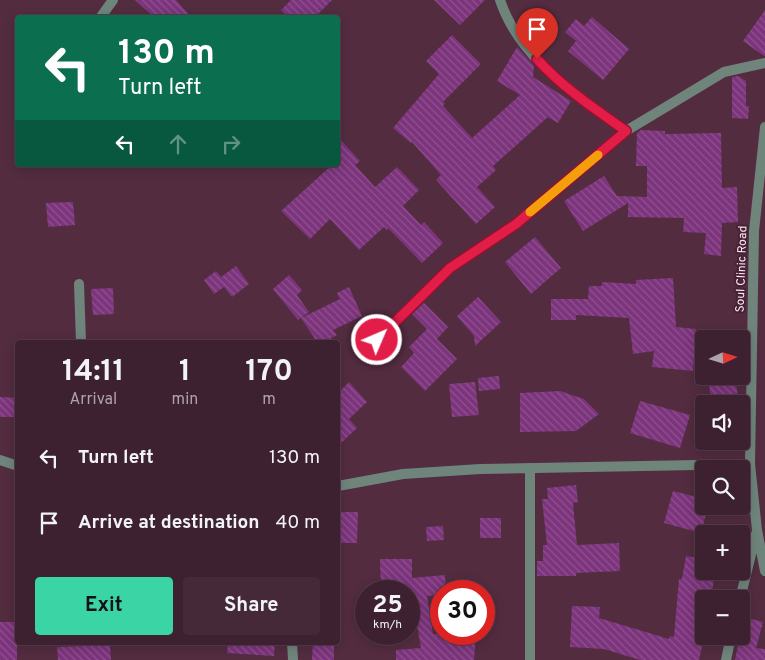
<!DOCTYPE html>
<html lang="en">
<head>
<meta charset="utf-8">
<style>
  :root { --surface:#3e2130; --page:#452938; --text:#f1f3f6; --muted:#ada3ab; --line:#573e4c; --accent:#3ad4a5 }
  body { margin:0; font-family:Overpass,sans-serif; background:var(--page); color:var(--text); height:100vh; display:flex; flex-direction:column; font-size:19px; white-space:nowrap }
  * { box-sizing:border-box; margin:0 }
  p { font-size:16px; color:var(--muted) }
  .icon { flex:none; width:28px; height:28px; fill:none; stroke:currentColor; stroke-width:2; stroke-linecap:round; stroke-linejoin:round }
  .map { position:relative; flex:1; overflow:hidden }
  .details { position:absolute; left:15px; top:340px; width:325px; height:305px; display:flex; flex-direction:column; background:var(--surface); border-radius:5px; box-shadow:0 2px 12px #0003,0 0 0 1px var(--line) }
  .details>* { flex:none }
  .top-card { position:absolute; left:15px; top:15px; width:325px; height:152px; border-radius:5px; box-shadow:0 2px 12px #0003,0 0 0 1px var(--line); background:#0b6e4f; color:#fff; overflow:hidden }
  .needle { width:32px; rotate:86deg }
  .buttons { position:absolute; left:695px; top:330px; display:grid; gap:10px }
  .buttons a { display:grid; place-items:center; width:55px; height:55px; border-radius:5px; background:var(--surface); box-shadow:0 2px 12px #0003,0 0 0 1px var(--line); font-size:25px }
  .speed { position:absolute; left:355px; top:580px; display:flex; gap:10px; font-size:25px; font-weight:700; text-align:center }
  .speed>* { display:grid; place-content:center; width:65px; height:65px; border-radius:50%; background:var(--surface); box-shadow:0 2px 12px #0003,0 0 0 1px var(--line); line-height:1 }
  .speed small { font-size:12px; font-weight:400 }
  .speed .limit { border:8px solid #d22; background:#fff; color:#111 }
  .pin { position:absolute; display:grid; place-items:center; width:42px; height:42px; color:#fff; margin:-51px -21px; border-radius:50% 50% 50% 0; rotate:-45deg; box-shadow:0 0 5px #0007 }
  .pin .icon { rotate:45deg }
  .me { position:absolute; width:55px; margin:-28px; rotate:45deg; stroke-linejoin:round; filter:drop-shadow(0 0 4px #0008) }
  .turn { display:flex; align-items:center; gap:18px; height:105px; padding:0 20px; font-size:22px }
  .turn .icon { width:65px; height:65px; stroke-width:2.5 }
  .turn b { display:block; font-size:35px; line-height:42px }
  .lanes { display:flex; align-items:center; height:48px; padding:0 20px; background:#0003; justify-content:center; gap:25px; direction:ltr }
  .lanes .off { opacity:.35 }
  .eta { display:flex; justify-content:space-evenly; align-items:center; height:85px; text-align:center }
  .eta b { font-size:30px; font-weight:700; line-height:35px }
  .action { display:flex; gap:10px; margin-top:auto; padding:10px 20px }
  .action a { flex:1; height:58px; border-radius:5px; background:var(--accent); color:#111; font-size:20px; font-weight:700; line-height:58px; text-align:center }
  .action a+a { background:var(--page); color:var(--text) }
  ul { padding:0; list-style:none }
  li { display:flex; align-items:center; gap:15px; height:65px; padding:0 20px }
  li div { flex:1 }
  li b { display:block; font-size:19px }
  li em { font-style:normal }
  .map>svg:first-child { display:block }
</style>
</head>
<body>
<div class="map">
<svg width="765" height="660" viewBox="0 0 765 660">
  <defs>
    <pattern id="building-back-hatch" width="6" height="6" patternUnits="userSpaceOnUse" patternTransform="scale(1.25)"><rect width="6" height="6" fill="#7c347c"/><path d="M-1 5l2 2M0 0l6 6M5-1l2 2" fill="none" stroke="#90518f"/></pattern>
  </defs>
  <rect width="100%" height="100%" fill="#532c40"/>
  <path fill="url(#building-back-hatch)" d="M 135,0 L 176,0 L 192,18 L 155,18 Z
    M 291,0 L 332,0 L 314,18 L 289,18 L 281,10 Z
    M 434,0 L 485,0 L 460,25 Z
    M 765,10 L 765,56 L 764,56 L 743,41 Z
    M 592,17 L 629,49 L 603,80 L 568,51 L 576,41 L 565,32 L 576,19 L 584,26 Z
    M 452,35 L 481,64 L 443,102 L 445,103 L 443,106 L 472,138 L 520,95 L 497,81 L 517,47 L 534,66 L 533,77 L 571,101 L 558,123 L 548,117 L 493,166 L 496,170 L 477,187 L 495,207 L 476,224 L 436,180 L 441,175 L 412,142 L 411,143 L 393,128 L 439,74 L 426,61 Z
    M 738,76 L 746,81 L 746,106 L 749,106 L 748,119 L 732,118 L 732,77 Z
    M 641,130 L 665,131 L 665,134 L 721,133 L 722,188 L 737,187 L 738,222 L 722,223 L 721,256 L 704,254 L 706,233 L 683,232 L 684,218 L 628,217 L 628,203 L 583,231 L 564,201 L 604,176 L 617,196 L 647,197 L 647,166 L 636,166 L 637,133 Z
    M 338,137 L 360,161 L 355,165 L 375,187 L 397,167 L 419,190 L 403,206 L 421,225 L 424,222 L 443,243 L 422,263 L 388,228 L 387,230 L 384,227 L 359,250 L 330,219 L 310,239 L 281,211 L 332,165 L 338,165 Z
    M 73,202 L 75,225 L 48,227 L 46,203 Z
    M 535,237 L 561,268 L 531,294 L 505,262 Z
    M 236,266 L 249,284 L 232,297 L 224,287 L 214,294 L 204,280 L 216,271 L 221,277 Z
    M 289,275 L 302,290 L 297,295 L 309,312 L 301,318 L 340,299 L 337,293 L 349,287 L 362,316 L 333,330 L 337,335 L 325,342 L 317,342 L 301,318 L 298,320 L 273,289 Z
    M 673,278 L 676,327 L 696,329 L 693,371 L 652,367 L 654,351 L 633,354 L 629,318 L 576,315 L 576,320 L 551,320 L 551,299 L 588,299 L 589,286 L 602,286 L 602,282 L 636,284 L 636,280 Z
    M 113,288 L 114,314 L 93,315 L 91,289 Z
    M 478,297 L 501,322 L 475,346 L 474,336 L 457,316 Z
    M 424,303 L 448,327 L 437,339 L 457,359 L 425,391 L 401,367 L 414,353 L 409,347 L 427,329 L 412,314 Z
    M 499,376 L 500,389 L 479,391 L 478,378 Z
    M 708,376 L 735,376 L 738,398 L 711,401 Z
    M 349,382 L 367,402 L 349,419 L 357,428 L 338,446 L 338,393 Z
    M 475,382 L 479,415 L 452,417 L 449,384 Z
    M 560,391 L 584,399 L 599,414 L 576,431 L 520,432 L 520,393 Z
    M 0,397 L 18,398 L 18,417 L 0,417 Z
    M 640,401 L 690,415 L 680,448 L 630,433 Z
    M 576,485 L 578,502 L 573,503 L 577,545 L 619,543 L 620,571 L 576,573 L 576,576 L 537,576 L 537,561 L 543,561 L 543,545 L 547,545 L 542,499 L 548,499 L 547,488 Z
    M 673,491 L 704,499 L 704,506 L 708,506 L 701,533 L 664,523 Z
    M 338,512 L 358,512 L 357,543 L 338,543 Z
    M 480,518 L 501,518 L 501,538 L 480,538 Z
    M 443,526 L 444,540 L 427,541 L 426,527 Z
    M 686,556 L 704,559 L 704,571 L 715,571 L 711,599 L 704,599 L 704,637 L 699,660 L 640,660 L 604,649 L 570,647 L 572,606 L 600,607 L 599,618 L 669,639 L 670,636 L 674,637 L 679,579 L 682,579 Z
    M 380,559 L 412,559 L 412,578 L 445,575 L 446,591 L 441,591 L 441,595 L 427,596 L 433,634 L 476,634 L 474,660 L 396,660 L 396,650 L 421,648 L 414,607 L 409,608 L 409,591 L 381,591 Z
    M 744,617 L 763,622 L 756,648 L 765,649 L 765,660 L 735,660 Z
    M 0,622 L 17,622 L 17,660 L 0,660 Z
    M 228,642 L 275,642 L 274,656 L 227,653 Z
    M 313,642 L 334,642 L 334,660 L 312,660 Z
    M 110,645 L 111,660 L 58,660 L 57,647 Z"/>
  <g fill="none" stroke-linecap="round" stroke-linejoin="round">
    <path stroke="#6f857c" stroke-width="10" d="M 500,0 C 520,60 577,95 626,131 L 724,72 L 765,63
      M 100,18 L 113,0
      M 765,127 L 754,231 L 750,464 L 757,530 L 765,571
      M 79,284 L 81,342
      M 364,352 L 450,268 L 516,224 L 626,131
      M 0,460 L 18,466
      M 530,468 L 530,660
      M 338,486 L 403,474 L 480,469 L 750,464
      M 740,599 L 756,534
      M 292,642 L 293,660
      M 726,660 L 731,636"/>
  </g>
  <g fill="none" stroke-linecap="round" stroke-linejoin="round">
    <defs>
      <path id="route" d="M 377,340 L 450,268 L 516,224 L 626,131 C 595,109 563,88 537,59"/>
    </defs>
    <use href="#route" stroke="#92132f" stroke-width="12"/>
    <use href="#route" stroke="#e11d48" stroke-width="9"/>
    <path stroke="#f59e0b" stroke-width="9" d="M 530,212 L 598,155"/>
  </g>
  <g text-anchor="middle" stroke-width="4" stroke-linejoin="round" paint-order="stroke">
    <g font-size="12" fill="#fee9f3" stroke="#472236">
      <text transform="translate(741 269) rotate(-88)" y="4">Soul Clinic Road</text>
    </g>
  </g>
</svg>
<div class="buttons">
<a><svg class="needle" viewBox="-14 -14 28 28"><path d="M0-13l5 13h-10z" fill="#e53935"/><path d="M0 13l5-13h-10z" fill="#ada3ab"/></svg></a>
<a><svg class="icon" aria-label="sound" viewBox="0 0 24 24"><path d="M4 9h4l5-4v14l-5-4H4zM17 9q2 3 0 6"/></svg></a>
<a><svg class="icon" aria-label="search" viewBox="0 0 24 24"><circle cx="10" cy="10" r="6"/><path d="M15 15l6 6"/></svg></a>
<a>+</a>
<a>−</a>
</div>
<div class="speed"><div>25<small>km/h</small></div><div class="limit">30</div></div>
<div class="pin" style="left:537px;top:59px;background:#d93025"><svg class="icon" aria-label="arrive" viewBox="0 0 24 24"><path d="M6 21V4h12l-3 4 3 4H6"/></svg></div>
<svg class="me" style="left:377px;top:340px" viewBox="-20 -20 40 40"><circle r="17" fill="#e11d48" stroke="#fff" stroke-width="3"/><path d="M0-11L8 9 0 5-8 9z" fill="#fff"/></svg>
<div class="top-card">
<div class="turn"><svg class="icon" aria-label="left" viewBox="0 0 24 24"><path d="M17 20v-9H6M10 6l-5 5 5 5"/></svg><div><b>130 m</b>Turn left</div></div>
<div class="lanes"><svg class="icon" aria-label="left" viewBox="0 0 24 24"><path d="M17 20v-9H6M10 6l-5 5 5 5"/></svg><svg class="icon off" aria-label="ahead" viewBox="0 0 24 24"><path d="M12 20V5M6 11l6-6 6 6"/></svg><svg class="icon off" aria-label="right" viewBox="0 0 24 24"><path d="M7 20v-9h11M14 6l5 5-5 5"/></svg></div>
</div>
<section class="details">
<div class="eta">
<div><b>14:11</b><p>Arrival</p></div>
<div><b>1</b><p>min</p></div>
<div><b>170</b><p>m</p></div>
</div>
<ul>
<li><svg class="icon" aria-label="left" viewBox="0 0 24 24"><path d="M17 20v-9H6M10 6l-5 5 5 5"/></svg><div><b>Turn left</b></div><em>130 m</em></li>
<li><svg class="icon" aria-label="arrive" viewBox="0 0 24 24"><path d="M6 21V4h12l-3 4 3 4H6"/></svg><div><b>Arrive at destination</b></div><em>40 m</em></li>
</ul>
<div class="action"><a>Exit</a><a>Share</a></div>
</section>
</div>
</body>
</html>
